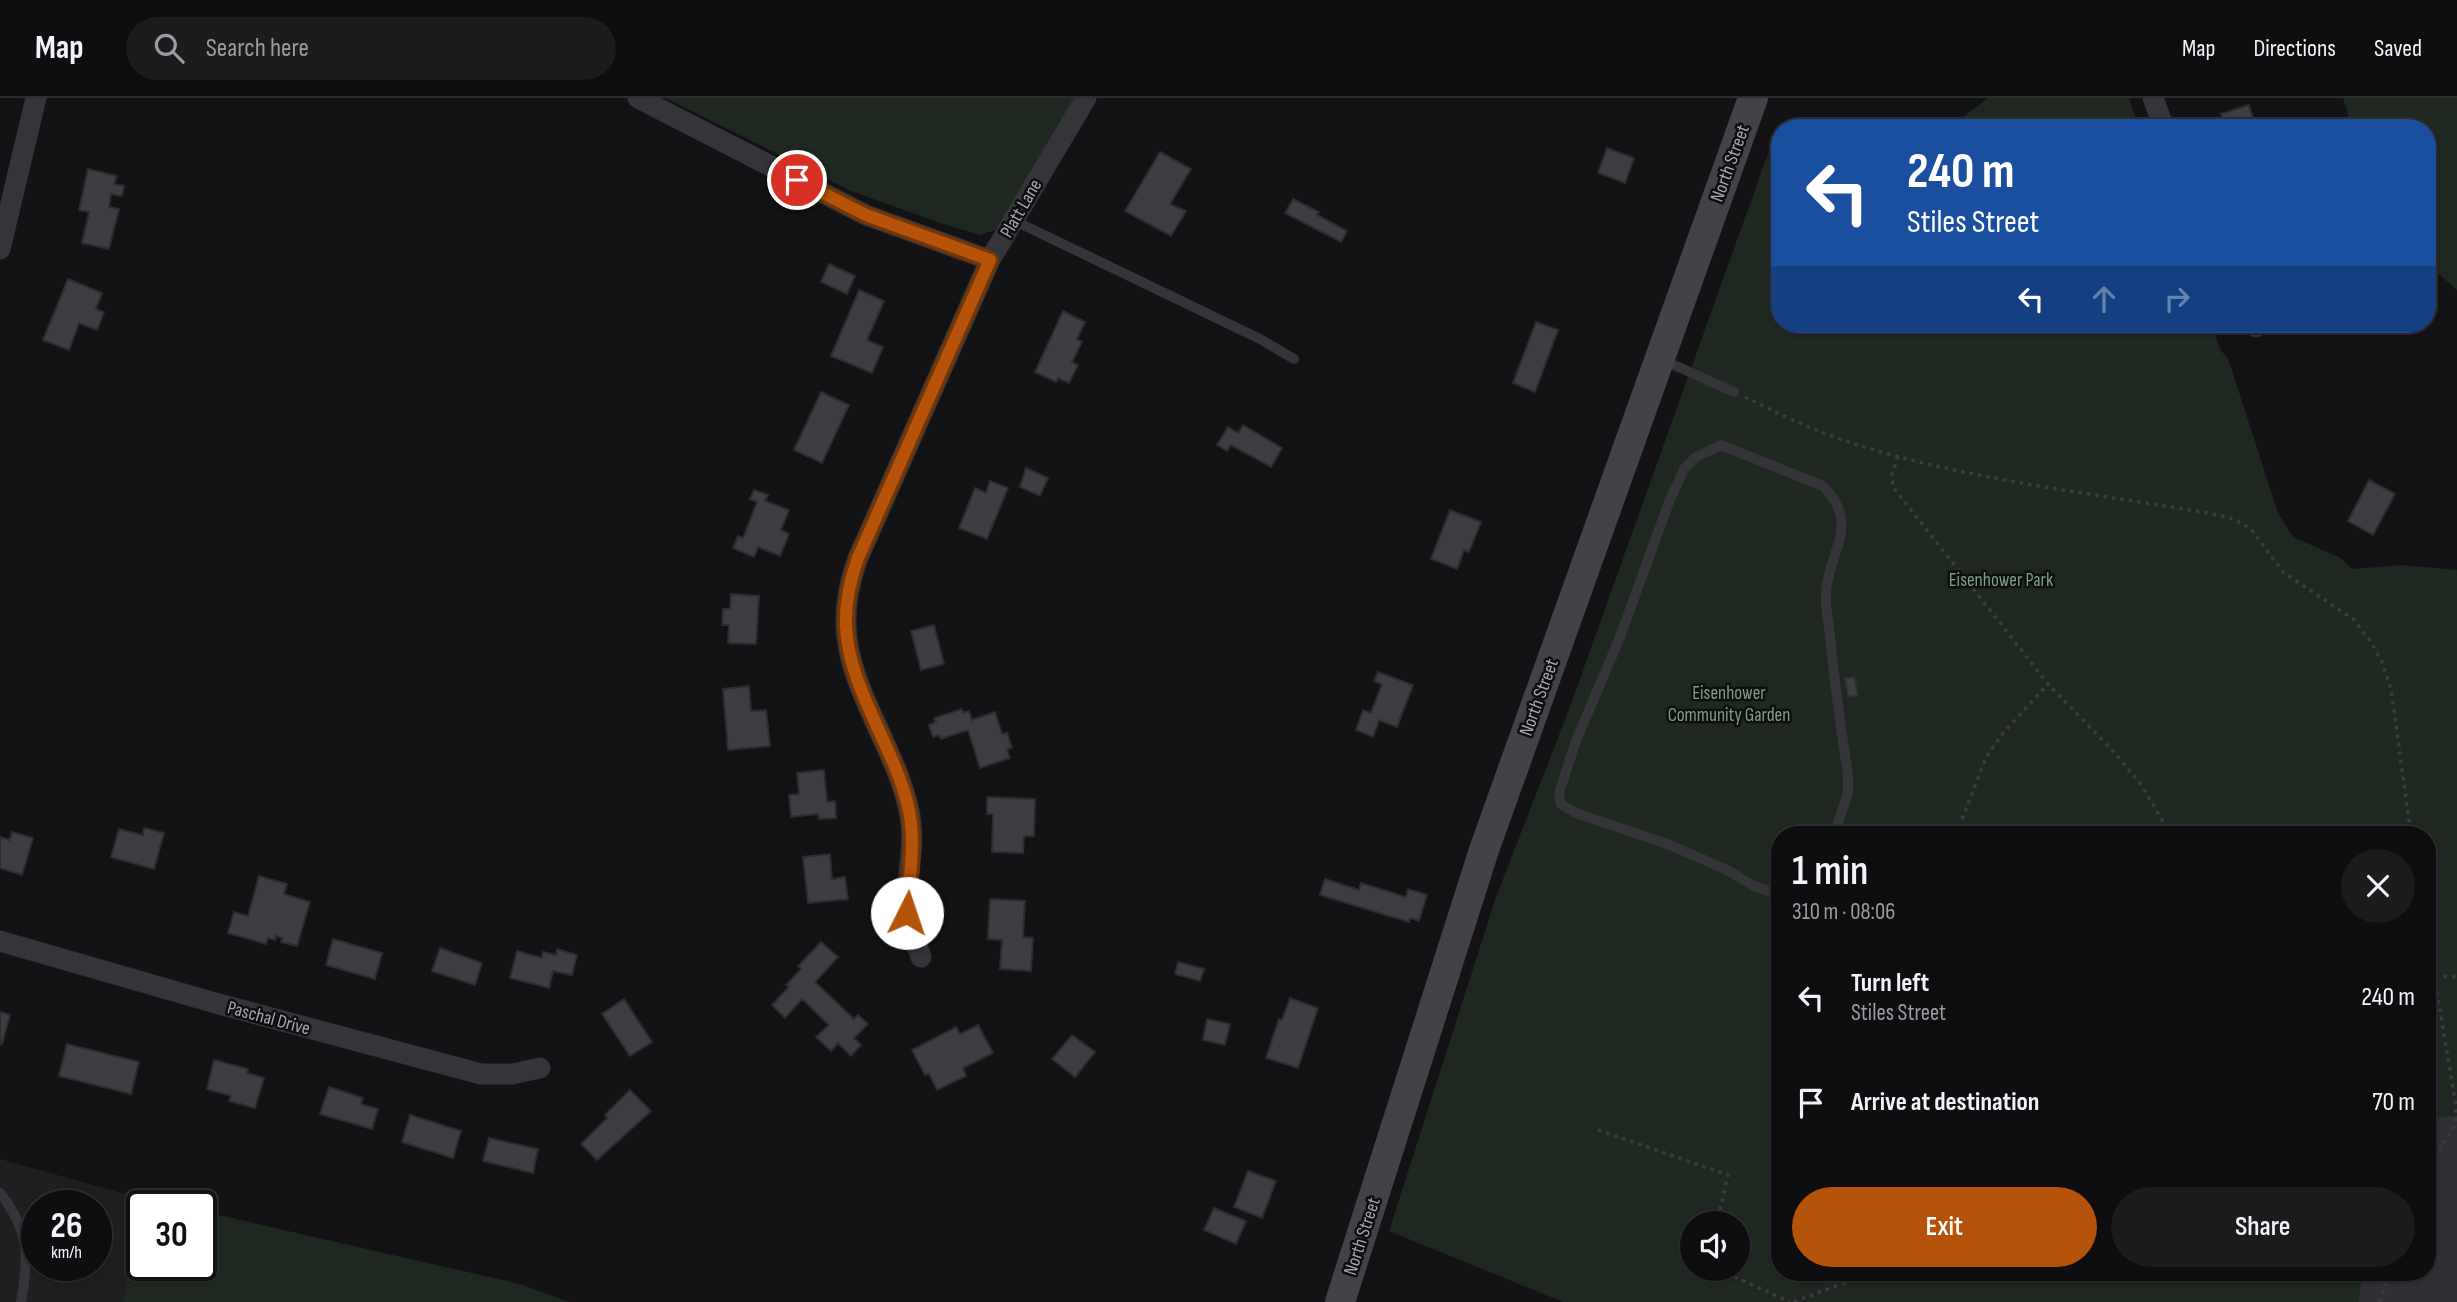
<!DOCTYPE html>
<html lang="en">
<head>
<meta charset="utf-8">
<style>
  :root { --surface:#0e0e10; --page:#1c1c1e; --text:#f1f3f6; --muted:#9b9c9f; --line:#2e2e30; --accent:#b45309 }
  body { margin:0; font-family:"Sofia Sans Condensed",sans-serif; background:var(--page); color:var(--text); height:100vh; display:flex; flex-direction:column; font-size:26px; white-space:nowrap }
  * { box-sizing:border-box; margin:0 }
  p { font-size:23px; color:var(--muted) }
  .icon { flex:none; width:38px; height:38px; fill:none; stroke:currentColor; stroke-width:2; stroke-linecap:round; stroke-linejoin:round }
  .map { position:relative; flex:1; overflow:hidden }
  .details { position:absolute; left:1771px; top:728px; width:665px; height:455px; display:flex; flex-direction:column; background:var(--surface); border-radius:28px; box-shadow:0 2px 5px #0004,0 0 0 2px var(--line) }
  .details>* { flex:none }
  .hud { position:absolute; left:1771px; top:21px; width:665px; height:214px; border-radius:28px; box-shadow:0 2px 5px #0004,0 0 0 2px var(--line); background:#1a4fa0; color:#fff; overflow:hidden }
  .controls { position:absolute; left:1680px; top:1113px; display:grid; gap:14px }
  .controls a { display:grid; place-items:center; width:70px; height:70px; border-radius:50%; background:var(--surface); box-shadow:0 2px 5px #0004,0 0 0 2px var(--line); font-size:35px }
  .speed { position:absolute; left:21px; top:1092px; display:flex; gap:14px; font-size:35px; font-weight:700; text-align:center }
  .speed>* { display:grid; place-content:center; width:91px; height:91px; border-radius:50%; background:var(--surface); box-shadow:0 2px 5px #0004,0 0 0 2px var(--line); line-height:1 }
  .speed small { font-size:18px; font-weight:400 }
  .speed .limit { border:4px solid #111; border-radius:10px; background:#fff; color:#111 }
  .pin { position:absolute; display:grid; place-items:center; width:60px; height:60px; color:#fff; margin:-30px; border:4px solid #fff; border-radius:50%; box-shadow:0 2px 7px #0007 }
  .me { position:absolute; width:77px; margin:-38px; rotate:4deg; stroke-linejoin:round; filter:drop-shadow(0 0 5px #0008) }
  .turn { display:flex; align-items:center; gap:24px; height:147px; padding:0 21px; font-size:32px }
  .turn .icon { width:91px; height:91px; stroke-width:2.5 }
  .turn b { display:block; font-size:49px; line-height:60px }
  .lanes { display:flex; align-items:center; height:66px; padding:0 21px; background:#0003; justify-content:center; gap:35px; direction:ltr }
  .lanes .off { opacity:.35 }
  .round { display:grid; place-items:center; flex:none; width:74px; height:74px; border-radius:37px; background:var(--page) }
  .head { display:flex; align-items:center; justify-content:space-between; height:119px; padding:0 21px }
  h1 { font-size:42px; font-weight:600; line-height:52px }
  .primary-button { display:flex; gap:14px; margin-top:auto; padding:14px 21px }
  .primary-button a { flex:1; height:80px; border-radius:42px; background:var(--accent); color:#fff; font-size:28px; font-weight:600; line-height:80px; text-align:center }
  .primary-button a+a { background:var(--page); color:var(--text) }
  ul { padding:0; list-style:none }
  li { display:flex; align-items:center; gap:21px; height:105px; padding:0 21px }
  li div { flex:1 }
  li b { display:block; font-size:26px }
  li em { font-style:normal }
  header { display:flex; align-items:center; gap:42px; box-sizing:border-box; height:98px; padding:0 35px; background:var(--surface); border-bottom:2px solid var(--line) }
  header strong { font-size:33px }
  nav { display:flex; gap:38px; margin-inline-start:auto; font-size:24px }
  .search { width:490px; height:63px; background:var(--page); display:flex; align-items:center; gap:18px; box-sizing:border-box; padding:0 24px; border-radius:38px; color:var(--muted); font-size:26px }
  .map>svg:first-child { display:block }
</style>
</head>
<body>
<header>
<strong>Map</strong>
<div class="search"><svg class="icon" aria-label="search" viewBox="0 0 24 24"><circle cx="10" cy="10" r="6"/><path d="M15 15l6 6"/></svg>Search here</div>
<nav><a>Map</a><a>Directions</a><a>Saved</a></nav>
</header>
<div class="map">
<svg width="2457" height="1204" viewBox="0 0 2457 1204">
  <rect width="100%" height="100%" fill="#131315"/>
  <path fill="#1f1f21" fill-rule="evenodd" d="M 0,1061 L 140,1100 L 123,1204 L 0,1204 ZM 37,1108 L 96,1108 L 96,1167 L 37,1167 Z"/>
  <path fill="#1f2721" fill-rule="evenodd" d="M 666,0 L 1080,0 L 1011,122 L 993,133 L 980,137 L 940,125 L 851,93 Z
    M 1988,0 L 2129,0 L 2139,30 L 1945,30 L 1950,29 Z
    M 2343,0 L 2457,0 L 2457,192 L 2427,166 L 2427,30 L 2352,30 Z
    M 1780,49 L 1780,226 L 2210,226 L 2222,254 L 2228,260 L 2278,415 L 2293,439 L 2341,460 L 2352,471 L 2403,467 L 2457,472 L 2457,1204 L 1563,1204 L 1389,1133 L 1496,799 L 1568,614 L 1770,50 ZM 1780,737 L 2427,737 L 2427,1174 L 1780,1174 ZM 1692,1125 L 1738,1125 L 1738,1171 L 1692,1171 Z
    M 140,1100 L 176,1108 L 142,1108 L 142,1167 L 201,1167 L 201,1113 L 520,1186 L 569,1204 L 123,1204 Z"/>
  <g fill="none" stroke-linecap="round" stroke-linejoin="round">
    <path stroke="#303034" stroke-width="130" d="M 2424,1204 L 2454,1083"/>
  </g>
  <path fill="#3d3d42" stroke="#2d2d30" stroke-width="2" d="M 2249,7 L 2255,26 L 2266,23 L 2268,30 L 2225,30 L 2221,16 Z
    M 1881,20 L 1882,30 L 1867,30 L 1866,21 Z
    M 1607,50 L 1634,60 L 1625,85 L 1598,75 Z
    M 1160,54 L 1191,71 L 1170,106 L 1186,113 L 1171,138 L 1125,113 Z
    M 88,71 L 117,78 L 114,86 L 124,88 L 122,98 L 111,96 L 109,109 L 119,111 L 109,151 L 82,145 L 89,114 L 79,112 Z
    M 1293,101 L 1319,114 L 1317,117 L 1347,133 L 1341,144 L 1285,115 Z
    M 829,166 L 855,178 L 847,196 L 821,184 Z
    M 68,181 L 102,195 L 96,211 L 104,214 L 97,232 L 79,225 L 69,252 L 43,242 Z
    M 859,192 L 884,203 L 867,242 L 883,249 L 872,275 L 831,258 Z
    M 1063,213 L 1085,224 L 1077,241 L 1082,244 L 1072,264 L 1078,267 L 1069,285 L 1058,280 L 1056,284 L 1035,274 Z
    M 1536,224 L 1558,232 L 1535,294 L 1513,285 Z
    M 821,294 L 849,307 L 822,365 L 794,352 Z
    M 1243,327 L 1282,350 L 1271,369 L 1231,347 L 1227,353 L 1217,347 L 1228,329 L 1238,335 Z
    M 1026,370 L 1048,380 L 1040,398 L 1020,389 Z
    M 2369,382 L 2395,396 L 2373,437 L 2348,423 Z
    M 990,383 L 1008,390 L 987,441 L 959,430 L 975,390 L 986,395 Z
    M 754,392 L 768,397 L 765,403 L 789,412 L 781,432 L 789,436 L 780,458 L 758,449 L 754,459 L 733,450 L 738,438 L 743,440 L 757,404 L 750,401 Z
    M 1450,412 L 1481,424 L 1469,454 L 1464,452 L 1457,471 L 1431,461 Z
    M 731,496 L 759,498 L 756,546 L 728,545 L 729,527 L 722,527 L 723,511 L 730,511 Z
    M 934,527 L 944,566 L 921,572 L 911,533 Z
    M 1378,574 L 1413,587 L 1397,629 L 1379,622 L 1373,639 L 1356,632 L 1363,612 L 1371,615 L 1382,586 L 1374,583 Z
    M 1855,579 L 1858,598 L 1848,599 L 1845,580 Z
    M 749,588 L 751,613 L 766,612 L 770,648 L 728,652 L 723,591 Z
    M 962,611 L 963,615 L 969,613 L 972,622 L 995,614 L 1002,636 L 1007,635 L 1012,650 L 1007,651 L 1010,660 L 980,670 L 968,632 L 941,641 L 939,637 L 933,639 L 929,627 L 936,624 L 934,620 Z
    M 824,672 L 827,704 L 835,703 L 836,720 L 819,721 L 818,716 L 791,719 L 789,697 L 799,696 L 797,675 Z
    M 987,699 L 1035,701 L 1034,738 L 1024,738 L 1023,755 L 992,754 L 993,716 L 987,716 Z
    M 144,730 L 164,735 L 154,771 L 111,759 L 119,731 L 143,737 Z
    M 12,734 L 33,740 L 22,777 L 0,770 L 0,739 L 10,742 Z
    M 830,756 L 832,781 L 845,779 L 848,801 L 808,805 L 803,759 Z
    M 259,778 L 287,786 L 284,796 L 310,804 L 297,848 L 281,844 L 282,840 L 276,838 L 275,842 L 268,840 L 266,846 L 228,835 L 234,814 L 248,818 Z
    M 1325,781 L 1359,792 L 1361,785 L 1406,799 L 1408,791 L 1427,797 L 1419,823 L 1410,820 L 1409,824 L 1320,797 Z
    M 990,801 L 1025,803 L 1023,839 L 1033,840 L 1031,873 L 1000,871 L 1002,842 L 988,841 Z
    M 333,841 L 382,855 L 375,881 L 326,867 Z
    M 821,844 L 838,859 L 815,884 L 854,921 L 858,917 L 868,926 L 854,940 L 861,947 L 851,958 L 838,945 L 831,953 L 816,939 L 829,927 L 802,901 L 785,920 L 772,907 L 789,889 L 786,887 L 801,871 L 798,868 Z
    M 440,850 L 482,865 L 475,887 L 432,873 Z
    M 557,851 L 577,857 L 572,877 L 553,873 L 549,890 L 510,880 L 517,853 L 542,860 L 543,854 L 556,857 Z
    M 1178,864 L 1204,871 L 1200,883 L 1175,876 Z
    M 1290,900 L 1318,910 L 1298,970 L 1266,960 L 1279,921 L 1282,922 Z
    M 624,901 L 652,944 L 630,958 L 602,916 Z
    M 0,914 L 10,917 L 2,946 L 0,946 Z
    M 1207,921 L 1230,926 L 1225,947 L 1203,942 Z
    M 978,927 L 993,955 L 963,970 L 966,978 L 937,992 L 929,976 L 925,977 L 912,952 L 956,929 L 960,936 Z
    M 1072,937 L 1095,954 L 1075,979 L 1052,961 Z
    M 67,946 L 139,964 L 131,996 L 59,978 Z
    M 214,962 L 248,971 L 247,975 L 264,980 L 255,1010 L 229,1003 L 231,998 L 207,991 Z
    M 329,989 L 363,1000 L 361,1006 L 378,1011 L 372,1031 L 320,1016 Z
    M 630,992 L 651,1013 L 597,1062 L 581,1046 L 607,1020 L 605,1017 Z
    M 410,1017 L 461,1033 L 453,1060 L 402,1044 Z
    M 489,1040 L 538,1051 L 533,1075 L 483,1063 Z
    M 1248,1073 L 1276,1083 L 1262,1120 L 1234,1109 Z
    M 1214,1110 L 1246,1123 L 1236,1146 L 1204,1132 Z"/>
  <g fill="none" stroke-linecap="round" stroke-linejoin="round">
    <path stroke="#3a3b40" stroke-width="3.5" stroke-dasharray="3.5 5" stroke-linecap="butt" d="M 1745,299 C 1781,317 1819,335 1858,347 C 1973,383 2094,395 2213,416 L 2234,421 L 2251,431 L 2283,474 L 2353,521 L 2370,543 L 2382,564 L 2391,591 L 2411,737
      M 1898,358 L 1892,377 L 1893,389 L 2048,586 L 2114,654 L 2142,688 L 2171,737
      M 1956,737 L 1986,659 L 2003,635 L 2048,586
      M 2427,835 L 2456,1008 L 2455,1027 L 2427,1072
      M 2435,878 L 2457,879
      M 1598,1032 L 1728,1077 L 1717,1125
      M 1710,1171 L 1735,1179 L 1790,1204
      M 1794,1204 L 1844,1185 L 1852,1174
      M 2380,1204 L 2389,1174"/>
    <path stroke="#343439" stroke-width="10" d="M 1013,122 L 1260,241 L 1294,261
      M 1663,262 L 1734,294
      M 1780,797 L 1754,788 L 1727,772 L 1670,747 L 1576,715 L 1561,706 L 1559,695 L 1576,643 L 1620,539 L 1669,404 L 1684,371 L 1696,359 L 1721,347 L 1823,388 C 1861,426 1829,453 1826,494 C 1825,508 1828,523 1830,537 C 1834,584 1841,631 1848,677 L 1848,695 L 1834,737
      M 0,1095 C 30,1133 29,1159 21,1204"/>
    <path stroke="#343439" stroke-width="21" d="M 638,0 L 866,117 L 990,162
      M 2153,0 L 2164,30
      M 0,151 L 36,0
      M 2254,226 L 2256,229
      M 0,843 L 219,906 L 481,976 L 512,976 L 540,970
      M 921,859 C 916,845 908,828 907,814 C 905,782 916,750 910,718 C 899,654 848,592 846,528 C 845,504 850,482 858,460 L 990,162 L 1086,0"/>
    <path stroke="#424349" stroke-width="30" d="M 1340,1204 L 1484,752 L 1753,0"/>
  </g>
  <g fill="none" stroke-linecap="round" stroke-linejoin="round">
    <defs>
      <path id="route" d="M 797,82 L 866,117 L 990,162 L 858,460 C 850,482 845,504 846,528 C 848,587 892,646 907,704 C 917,740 909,779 907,815"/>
    </defs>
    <use href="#route" stroke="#753606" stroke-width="18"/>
    <use href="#route" stroke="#b45309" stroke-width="12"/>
  </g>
  <g text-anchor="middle" stroke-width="5" stroke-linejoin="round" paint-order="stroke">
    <g font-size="19" fill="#a5a8b4" stroke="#0e0e10">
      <text transform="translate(1729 65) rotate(-70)" y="7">North Street</text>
      <text transform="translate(1020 110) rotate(-60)" y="7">Platt Lane</text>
      <text transform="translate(1538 599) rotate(-70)" y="7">North Street</text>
      <text transform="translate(269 919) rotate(15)" y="7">Paschal Drive</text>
      <text transform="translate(1361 1138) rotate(-72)" y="7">North Street</text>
    </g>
    <g font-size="19" fill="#7d9f82" stroke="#0e0e10">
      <text x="2001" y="488">Eisenhower Park</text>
      <text x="1729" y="601">Eisenhower<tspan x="1729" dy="22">Community Garden</tspan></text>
    </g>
  </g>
</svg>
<div class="controls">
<a><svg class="icon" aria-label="sound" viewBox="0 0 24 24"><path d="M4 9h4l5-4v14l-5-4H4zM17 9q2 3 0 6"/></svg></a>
</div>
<div class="speed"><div>26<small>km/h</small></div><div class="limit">30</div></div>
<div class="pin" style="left:797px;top:82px;background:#d93025"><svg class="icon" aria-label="arrive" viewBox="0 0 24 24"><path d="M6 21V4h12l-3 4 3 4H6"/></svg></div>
<svg class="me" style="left:907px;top:815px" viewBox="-20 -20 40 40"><circle r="19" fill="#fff"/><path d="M0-13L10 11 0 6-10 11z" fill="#b45309"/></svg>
<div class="hud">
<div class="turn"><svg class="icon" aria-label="left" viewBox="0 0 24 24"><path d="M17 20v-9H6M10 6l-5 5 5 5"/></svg><div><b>240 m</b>Stiles Street</div></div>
<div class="lanes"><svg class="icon" aria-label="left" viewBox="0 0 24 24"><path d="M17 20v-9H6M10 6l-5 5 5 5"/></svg><svg class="icon off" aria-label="ahead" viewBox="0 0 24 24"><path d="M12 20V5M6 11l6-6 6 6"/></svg><svg class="icon off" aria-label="right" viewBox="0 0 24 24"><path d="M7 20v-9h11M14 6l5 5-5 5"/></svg></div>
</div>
<section class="details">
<div class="head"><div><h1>1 min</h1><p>310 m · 08:06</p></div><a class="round"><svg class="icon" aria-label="close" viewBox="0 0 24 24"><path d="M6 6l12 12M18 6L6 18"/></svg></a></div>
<ul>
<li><svg class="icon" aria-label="left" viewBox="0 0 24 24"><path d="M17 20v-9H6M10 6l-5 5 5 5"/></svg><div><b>Turn left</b><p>Stiles Street</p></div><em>240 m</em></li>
<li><svg class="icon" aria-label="arrive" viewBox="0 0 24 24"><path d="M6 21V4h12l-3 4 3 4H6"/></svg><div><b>Arrive at destination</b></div><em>70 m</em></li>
</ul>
<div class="primary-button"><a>Exit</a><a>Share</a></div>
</section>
</div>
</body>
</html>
